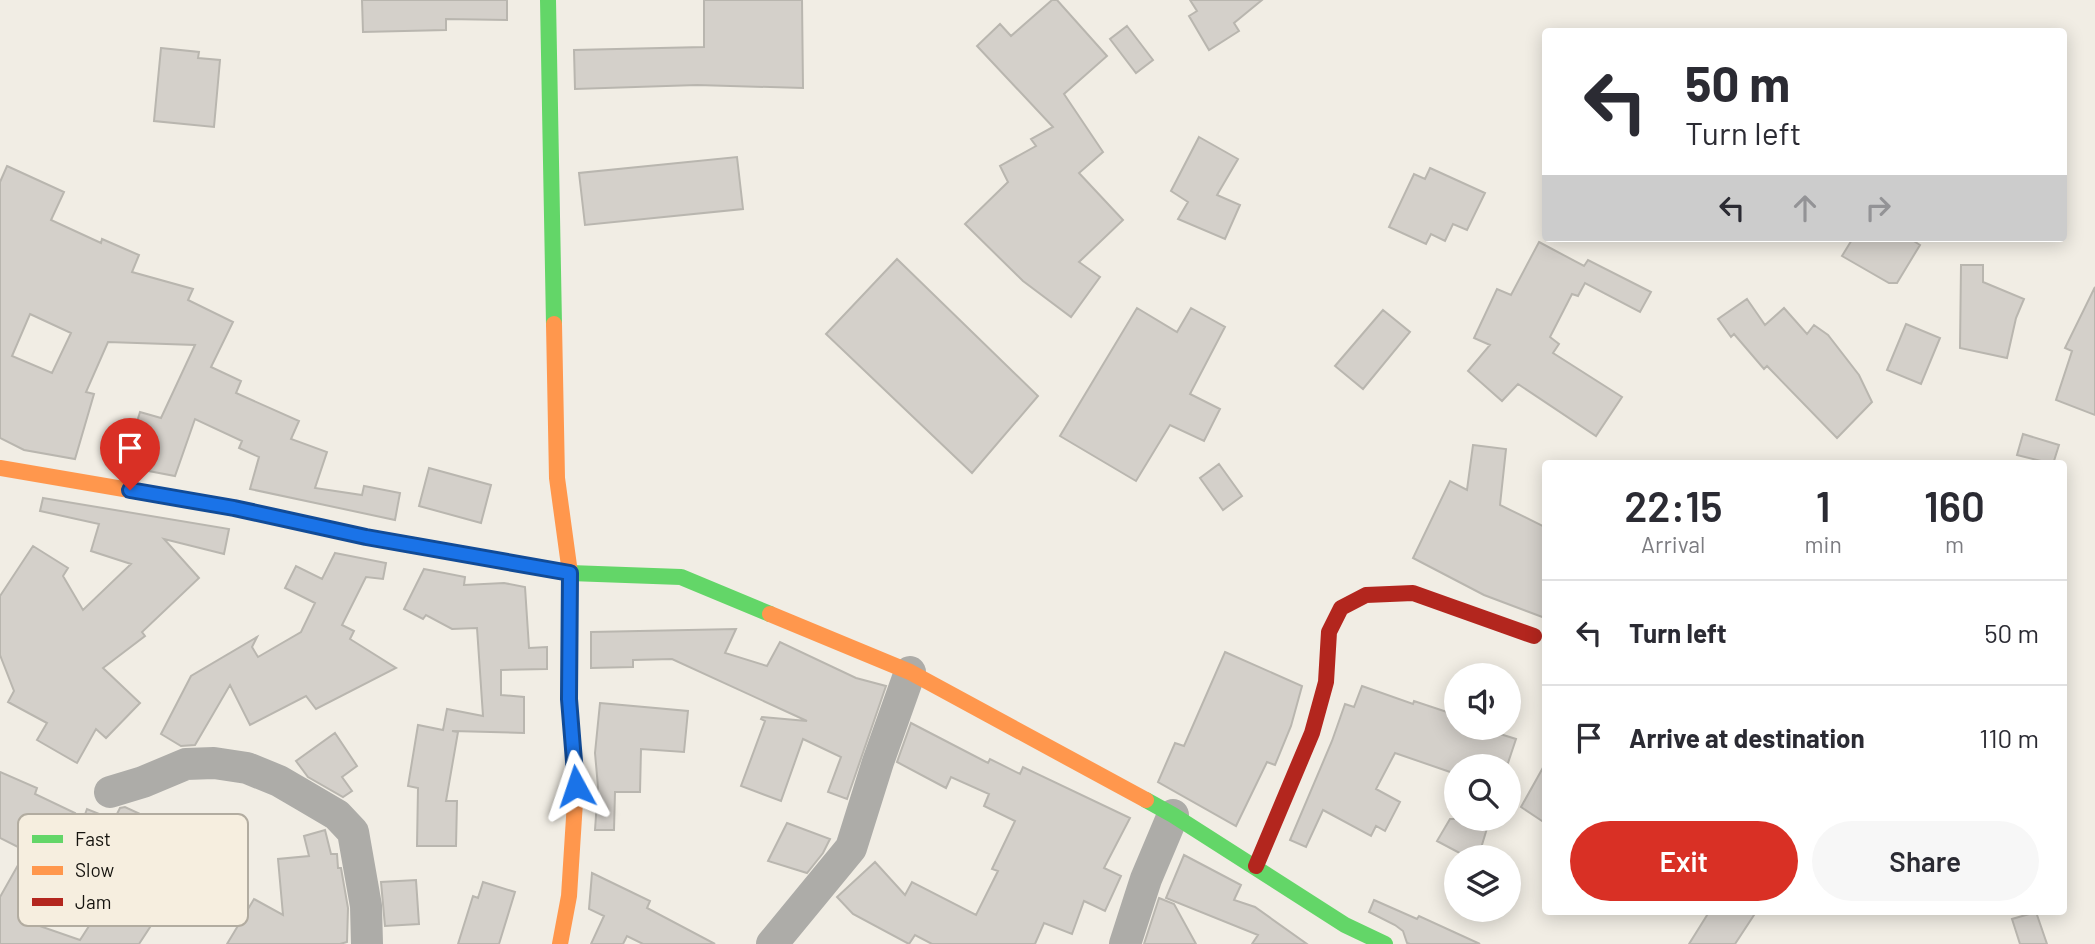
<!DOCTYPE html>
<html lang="en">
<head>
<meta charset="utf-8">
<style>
  :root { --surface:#fff; --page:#f7f7f7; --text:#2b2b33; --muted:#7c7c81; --line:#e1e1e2; --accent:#d93025 }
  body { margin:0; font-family:Barlow,sans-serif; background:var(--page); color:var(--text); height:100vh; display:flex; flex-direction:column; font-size:26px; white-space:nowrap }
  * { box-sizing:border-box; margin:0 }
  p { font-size:23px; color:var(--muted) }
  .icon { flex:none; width:38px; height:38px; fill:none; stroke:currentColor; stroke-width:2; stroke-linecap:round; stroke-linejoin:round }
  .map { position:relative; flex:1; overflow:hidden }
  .side { position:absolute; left:1542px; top:460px; width:525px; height:455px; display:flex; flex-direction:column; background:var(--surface); border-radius:7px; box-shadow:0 4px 18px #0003 }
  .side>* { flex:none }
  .guide { position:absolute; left:1542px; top:28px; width:525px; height:214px; border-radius:7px; box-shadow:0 4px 18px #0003; background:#fff; color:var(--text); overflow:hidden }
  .controls { position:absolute; left:1444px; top:663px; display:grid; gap:14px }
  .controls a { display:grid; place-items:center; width:77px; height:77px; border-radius:50%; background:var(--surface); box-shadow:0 4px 18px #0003; font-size:35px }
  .pin { position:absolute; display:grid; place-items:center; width:60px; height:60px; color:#fff; margin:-72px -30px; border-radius:50% 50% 50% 0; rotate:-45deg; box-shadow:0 0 7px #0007 }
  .pin .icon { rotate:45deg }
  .me { position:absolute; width:77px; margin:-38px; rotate:355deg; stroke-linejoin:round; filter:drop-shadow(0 0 5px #0008) }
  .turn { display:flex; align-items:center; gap:24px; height:147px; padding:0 28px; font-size:32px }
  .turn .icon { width:91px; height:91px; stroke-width:2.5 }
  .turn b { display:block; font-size:49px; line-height:60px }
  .lanes { display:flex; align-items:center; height:66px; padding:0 28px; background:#0003; justify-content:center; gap:35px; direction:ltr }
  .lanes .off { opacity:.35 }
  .eta { display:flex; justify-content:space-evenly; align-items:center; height:119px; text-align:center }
  .eta b { font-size:42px; font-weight:600; line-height:49px }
  .action { display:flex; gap:14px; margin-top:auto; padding:14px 28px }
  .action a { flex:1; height:80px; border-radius:42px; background:var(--accent); color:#fff; font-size:28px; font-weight:600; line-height:80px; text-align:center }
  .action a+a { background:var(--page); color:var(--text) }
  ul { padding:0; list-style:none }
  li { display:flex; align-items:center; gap:21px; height:105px; padding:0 28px; border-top:2px solid var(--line) }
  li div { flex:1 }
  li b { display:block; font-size:26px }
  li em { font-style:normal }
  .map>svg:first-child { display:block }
</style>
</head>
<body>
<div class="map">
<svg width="2095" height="944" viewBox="0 0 2095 944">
  <rect width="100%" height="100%" fill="#f1ede4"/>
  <path fill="#d4d0ca" stroke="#b9b6af" stroke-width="2" fill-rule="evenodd" d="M 362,0 L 507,0 L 507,20 L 446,19 L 446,30 L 363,32 Z
    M 704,0 L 802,0 L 803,88 L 697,85 L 575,89 L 574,50 L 704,47 Z
    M 1052,0 L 1057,0 L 1107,56 L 1064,94 L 1103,152 L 1079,173 L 1123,220 L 1079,262 L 1100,277 L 1071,317 L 1023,281 L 965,224 L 1008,182 L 1000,166 L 1036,146 L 1031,139 L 1053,127 L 977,46 L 1000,24 L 1011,36 Z
    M 1190,0 L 1262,0 L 1234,23 L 1239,31 L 1209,50 L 1189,16 L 1197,11 Z
    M 1127,26 L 1153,60 L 1136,73 L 1110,39 Z
    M 161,48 L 199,52 L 198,58 L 220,60 L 214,127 L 154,121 Z
    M 1199,137 L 1238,159 L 1217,195 L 1240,205 L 1225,239 L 1178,219 L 1188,202 L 1171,191 Z
    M 737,157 L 743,209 L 585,225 L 579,173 Z
    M 7,166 L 64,192 L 51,220 L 101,243 L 102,239 L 139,255 L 132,272 L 193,289 L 188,300 L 233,322 L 211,367 L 241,381 L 236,393 L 299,421 L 291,439 L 327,452 L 315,488 L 362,495 L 364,486 L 400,493 L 395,520 L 250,489 L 259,457 L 239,448 L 242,441 L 195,419 L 175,476 L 138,469 L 148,439 L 133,435 L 140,412 L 161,418 L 195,345 L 108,342 L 86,392 L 94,394 L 75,459 L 24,450 L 0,438 L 0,182 ZM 30,314 L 71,333 L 52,373 L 12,356 Z
    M 1430,168 L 1485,193 L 1467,230 L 1453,224 L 1445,241 L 1431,234 L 1426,244 L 1389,227 L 1414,174 L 1425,179 Z
    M 1853,238 L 1909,238 L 1920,245 L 1897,283 L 1889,283 L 1842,256 Z
    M 1539,242 L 1584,266 L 1588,260 L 1651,292 L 1640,312 L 1585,283 L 1578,296 L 1572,294 L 1550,337 L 1559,344 L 1553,353 L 1622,397 L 1596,436 L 1518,384 L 1502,401 L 1468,371 L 1490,345 L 1474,338 L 1497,289 L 1511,295 Z
    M 897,259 L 1038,396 L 972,473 L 826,334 Z
    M 1961,265 L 1983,265 L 1983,282 L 2024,299 L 2016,318 L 2007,358 L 1960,348 Z
    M 2095,287 L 2095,415 L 2056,400 L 2072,351 L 2065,348 Z
    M 1747,299 L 1765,325 L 1784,308 L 1807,334 L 1814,325 L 1828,335 L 1859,375 L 1872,402 L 1837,438 L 1767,366 L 1764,369 L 1734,334 L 1731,337 L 1718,319 Z
    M 1137,308 L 1177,332 L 1191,308 L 1225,327 L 1190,394 L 1220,409 L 1204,441 L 1170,425 L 1136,481 L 1060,436 Z
    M 1383,310 L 1410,332 L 1363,389 L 1335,366 Z
    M 1906,324 L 1940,338 L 1921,384 L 1887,370 Z
    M 2023,434 L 2059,445 L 2053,464 L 2017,455 Z
    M 1473,445 L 1506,449 L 1500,505 L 1545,527 L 1545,618 L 1484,595 L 1413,558 L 1450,481 L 1467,490 Z
    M 1219,464 L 1242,496 L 1223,510 L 1200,478 Z
    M 429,468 L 491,485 L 481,523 L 419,506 Z
    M 43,498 L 229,529 L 224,554 L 164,539 L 199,578 L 142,632 L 145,636 L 103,668 L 140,703 L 106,738 L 96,729 L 77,763 L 37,740 L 47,723 L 8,702 L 14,691 L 0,655 L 0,596 L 33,546 L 68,568 L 63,576 L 83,610 L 131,564 L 91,551 L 99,524 L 40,511 Z
    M 335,553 L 386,563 L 383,579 L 366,577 L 342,625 L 354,631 L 350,639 L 396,668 L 316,709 L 306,696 L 250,725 L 230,685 L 195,745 L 181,746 L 161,734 L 191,676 L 257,637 L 252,647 L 258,657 L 301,632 L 315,603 L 285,588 L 296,566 L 322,579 Z
    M 424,569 L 465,577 L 464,585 L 504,583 L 525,587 L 529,648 L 547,647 L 547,669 L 501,670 L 501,695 L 524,697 L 524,733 L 452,731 L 458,732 L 446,801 L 457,801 L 456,846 L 417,846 L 418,788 L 408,786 L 418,725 L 443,730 L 447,709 L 483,716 L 477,628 L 452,629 L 426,615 L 423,619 L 404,609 Z
    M 736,629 L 725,653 L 767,666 L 780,642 L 856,678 L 886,686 L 847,799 L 828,792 L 841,757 L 803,739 L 781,801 L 741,786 L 765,721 L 761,719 L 762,717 L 807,721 L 672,659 L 633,660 L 633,667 L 591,668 L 591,632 Z
    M 1225,652 L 1302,686 L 1291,726 L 1275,765 L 1267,762 L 1236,826 L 1158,782 L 1175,743 L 1184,746 Z
    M 1362,686 L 1413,704 L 1414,701 L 1456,715 L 1456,728 L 1481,728 L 1516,739 L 1507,766 L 1456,766 L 1456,774 L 1395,753 L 1376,789 L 1400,802 L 1385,831 L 1376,826 L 1371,836 L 1323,810 L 1306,847 L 1290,840 L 1332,741 L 1345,704 L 1354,707 Z
    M 600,703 L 688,711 L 684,752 L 641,749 L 640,792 L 615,792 L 614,830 L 595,830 L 598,787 L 595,753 Z
    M 911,723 L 988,763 L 990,759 L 1020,774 L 1023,767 L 1130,818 L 1104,868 L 1121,876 L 1105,911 L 1084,901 L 1072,934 L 1044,923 L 1035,944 L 932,944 L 915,935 L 909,944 L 853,914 L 837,897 L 875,862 L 905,895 L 912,882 L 976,915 L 998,871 L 992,869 L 1015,821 L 984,806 L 989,794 L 951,777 L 946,788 L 897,762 Z
    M 335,733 L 357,766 L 342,777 L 352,791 L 343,797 L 308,777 L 296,761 Z
    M 1545,764 L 1545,823 L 1521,807 Z
    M 0,772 L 37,788 L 35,794 L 75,813 L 51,882 L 28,922 L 80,940 L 125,870 L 105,861 L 111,848 L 78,834 L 87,809 L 114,820 L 120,808 L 125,807 L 151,819 L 147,828 L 178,840 L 176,846 L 216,863 L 199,899 L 175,889 L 139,944 L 0,944 L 0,897 L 26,851 L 0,838 Z
    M 1450,819 L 1476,819 L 1488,825 L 1478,858 L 1469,858 L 1437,841 Z
    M 787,823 L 830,839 L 823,853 L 807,873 L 768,861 Z
    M 325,830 L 331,854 L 337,854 L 338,868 L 341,868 L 348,908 L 347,942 L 340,944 L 227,944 L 254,899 L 283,915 L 278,859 L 309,856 L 304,836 Z
    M 1184,855 L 1241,885 L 1234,900 L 1255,907 L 1307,944 L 1252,944 L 1258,935 L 1166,898 Z
    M 592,873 L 650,901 L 647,908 L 715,944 L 643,944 L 627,936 L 623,944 L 591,944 L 604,916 L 589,909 Z
    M 416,880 L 419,924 L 385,926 L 381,882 Z
    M 483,882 L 515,892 L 499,944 L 458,944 L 473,896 L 478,898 Z
    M 1159,898 L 1174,904 L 1196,944 L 1144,944 Z
    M 1374,900 L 1417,919 L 1419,916 L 1480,944 L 1410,944 L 1407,943 L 1403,931 L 1395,925 L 1369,912 Z
    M 1709,912 L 1756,912 L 1735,944 L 1689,944 Z
    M 2036,912 L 2047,944 L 2020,944 L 2012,919 Z"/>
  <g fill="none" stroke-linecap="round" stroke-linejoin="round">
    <path stroke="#adaca8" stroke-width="32" d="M 110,792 L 143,782 L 186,764 L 214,763 L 247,768 L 279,781 L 303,795 L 337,815 L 353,832 L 366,906 L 367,944
      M 772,944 L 851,848 L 878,762 L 910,672
      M 1125,944 L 1146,879 L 1173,815"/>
    <path stroke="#63d668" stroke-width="16" d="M 548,0 L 554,324
      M 366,537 L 570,573 L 681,577 L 770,614
      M 1146,800 L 1173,815 L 1345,925 L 1385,944"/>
    <path stroke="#ff974d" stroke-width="16" d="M 554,324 L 557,478 L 570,573 L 569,699 L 576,786 L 569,896 L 560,944
      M 0,468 L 234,508 L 366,537
      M 770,614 L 910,672 L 1146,800"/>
    <path stroke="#b3261e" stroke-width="16" d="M 1256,866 L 1312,733 L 1326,682 L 1329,632 L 1341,608 L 1366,595 L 1413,593 L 1534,636"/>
  </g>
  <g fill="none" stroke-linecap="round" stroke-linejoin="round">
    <defs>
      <path id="route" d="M 130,490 L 234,508 L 366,537 L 570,573 L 569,699 L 576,786"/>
    </defs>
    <use href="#route" stroke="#114b97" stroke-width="18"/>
    <use href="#route" stroke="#1a73e8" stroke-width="12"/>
  </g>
  <rect x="18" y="814" width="230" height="112" rx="10" fill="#f6eedf" stroke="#b2aca0" stroke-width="2"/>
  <rect x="32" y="835" width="31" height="8" fill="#63d668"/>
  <rect x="32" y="866" width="31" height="9" fill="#ff974d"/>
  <rect x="32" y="898" width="31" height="8" fill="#b3261e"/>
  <g font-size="19" fill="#15130e">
    <text x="75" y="846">Fast</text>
    <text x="75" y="877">Slow</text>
    <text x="75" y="909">Jam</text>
  </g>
</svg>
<div class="controls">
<a><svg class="icon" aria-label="sound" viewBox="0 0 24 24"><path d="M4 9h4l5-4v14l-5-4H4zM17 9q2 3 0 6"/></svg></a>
<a><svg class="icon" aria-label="search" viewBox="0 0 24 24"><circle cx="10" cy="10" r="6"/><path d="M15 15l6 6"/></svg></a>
<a><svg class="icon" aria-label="layers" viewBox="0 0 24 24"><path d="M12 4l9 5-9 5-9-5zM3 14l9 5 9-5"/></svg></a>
</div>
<div class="pin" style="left:130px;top:490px;background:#d93025"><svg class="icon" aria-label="arrive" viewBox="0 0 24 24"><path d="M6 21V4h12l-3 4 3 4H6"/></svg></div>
<svg class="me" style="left:576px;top:786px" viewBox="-20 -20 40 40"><path d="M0-17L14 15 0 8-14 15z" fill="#1a73e8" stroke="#fff" stroke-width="4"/></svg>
<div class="guide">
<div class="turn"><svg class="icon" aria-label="left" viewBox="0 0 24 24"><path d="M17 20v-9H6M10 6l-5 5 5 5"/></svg><div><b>50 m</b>Turn left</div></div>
<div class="lanes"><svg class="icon" aria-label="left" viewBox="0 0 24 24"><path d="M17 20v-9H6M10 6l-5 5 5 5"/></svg><svg class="icon off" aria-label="ahead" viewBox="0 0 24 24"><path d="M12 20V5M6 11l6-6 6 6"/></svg><svg class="icon off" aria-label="right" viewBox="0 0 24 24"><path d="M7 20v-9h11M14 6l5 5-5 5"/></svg></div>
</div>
<section class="side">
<div class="eta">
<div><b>22:15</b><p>Arrival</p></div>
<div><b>1</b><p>min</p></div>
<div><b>160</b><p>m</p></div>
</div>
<ul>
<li><svg class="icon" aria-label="left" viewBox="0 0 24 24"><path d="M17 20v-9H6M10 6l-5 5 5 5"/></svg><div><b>Turn left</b></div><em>50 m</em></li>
<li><svg class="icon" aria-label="arrive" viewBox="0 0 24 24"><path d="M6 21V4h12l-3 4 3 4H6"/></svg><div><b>Arrive at destination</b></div><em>110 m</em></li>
</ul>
<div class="action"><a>Exit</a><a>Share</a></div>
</section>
</div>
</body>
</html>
